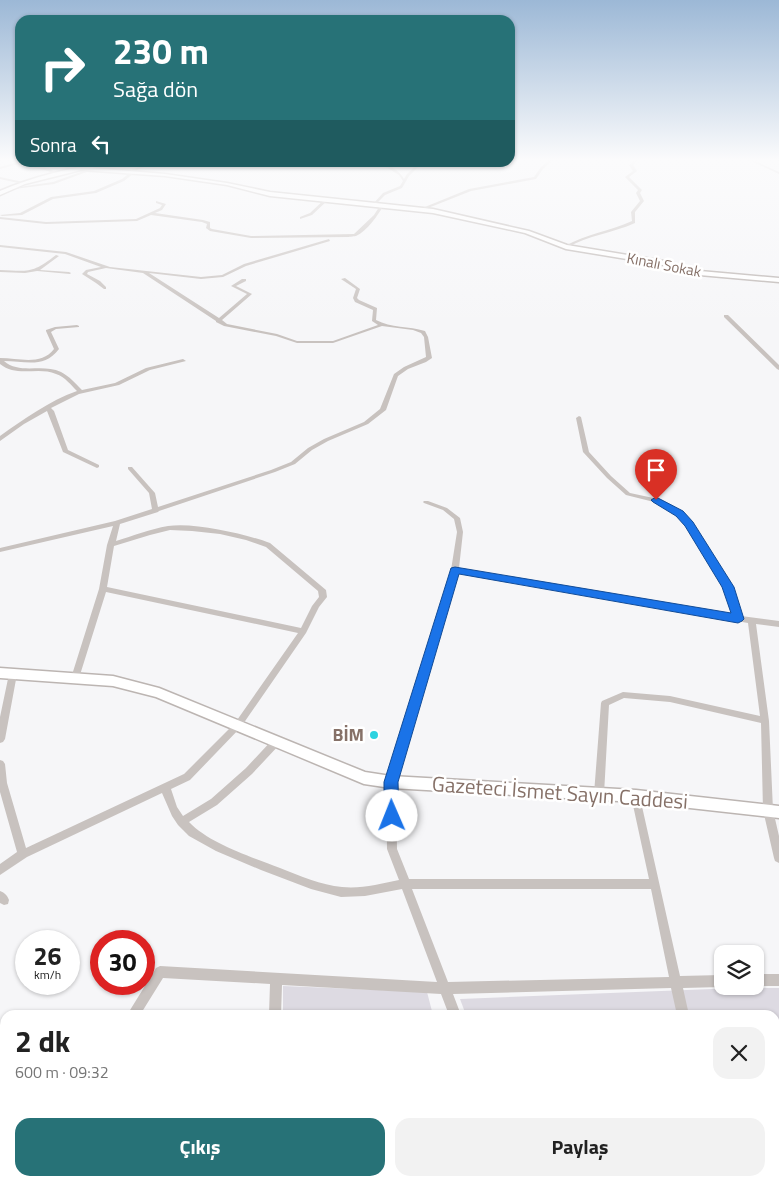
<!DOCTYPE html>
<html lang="tr">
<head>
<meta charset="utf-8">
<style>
  :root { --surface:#fff; --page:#f2f2f2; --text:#222; --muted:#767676; --accent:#277277 }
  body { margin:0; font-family:"Titillium Web",sans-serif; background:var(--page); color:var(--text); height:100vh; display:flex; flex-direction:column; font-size:19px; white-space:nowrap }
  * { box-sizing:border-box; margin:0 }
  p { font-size:16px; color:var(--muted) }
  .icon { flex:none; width:28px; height:28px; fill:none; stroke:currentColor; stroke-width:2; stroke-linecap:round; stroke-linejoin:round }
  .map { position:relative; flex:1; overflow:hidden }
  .details { position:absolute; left:0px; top:1010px; width:780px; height:176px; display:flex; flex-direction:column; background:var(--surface); border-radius:15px 15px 0 0; box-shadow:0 1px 4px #0004 }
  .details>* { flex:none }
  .top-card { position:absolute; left:15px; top:15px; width:500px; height:152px; border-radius:15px; box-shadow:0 1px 4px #0004; background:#277277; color:#fff; overflow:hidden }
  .buttons { position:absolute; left:714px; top:945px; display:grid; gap:10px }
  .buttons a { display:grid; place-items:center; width:50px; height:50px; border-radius:10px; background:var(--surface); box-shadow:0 1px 4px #0004; font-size:25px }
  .speed { position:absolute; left:15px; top:930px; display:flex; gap:10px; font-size:25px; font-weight:700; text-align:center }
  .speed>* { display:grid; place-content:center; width:65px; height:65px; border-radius:50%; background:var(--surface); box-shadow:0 1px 4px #0004; line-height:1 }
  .speed small { font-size:12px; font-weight:400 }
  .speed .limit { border:8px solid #d22; background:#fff; color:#111 }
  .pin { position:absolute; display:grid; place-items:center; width:42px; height:42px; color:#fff; margin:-51px -21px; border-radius:50% 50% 50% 0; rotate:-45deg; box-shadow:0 0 5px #0007 }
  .pin .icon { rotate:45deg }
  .me { position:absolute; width:55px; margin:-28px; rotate:359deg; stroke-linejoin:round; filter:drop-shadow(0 0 4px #0008) }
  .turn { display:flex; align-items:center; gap:18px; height:105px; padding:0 15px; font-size:22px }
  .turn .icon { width:65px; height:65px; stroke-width:2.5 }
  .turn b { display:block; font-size:35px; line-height:42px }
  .then { display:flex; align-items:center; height:48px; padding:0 15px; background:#0003; gap:10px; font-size:19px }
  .round { display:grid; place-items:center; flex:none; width:52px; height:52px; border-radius:15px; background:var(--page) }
  .overview { display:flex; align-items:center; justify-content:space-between; height:85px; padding:0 15px }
  h1 { font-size:30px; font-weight:700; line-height:38px }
  .button { display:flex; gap:10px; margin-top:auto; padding:10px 15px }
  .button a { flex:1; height:58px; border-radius:15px; background:var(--accent); color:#fff; font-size:20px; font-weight:700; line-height:58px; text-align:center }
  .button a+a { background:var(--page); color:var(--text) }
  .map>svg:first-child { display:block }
</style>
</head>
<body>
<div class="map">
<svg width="779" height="1186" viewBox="0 0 779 1186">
  <rect width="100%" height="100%" fill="#f6f6f8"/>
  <path fill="#dddae2" d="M 283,986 L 427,992 L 433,1015 L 283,1015 Z
    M 738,988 L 779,988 L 779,1024 L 775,1024 L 775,1015 L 466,1015 L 460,999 Z"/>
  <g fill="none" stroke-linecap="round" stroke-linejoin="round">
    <defs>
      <path id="secondary" d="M 105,162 L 118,162 L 92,168 L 165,174 L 227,183 L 270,192 L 433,209 L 529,231 L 567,245 L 664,261 L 689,270 L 779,278 L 779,282 L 688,274 L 663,265 L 566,249 L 525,233 L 433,213 L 270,196 L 227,185 L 165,176 L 81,170 L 25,184 L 0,195 L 0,191 C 34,176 69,169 105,162 Z
        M 0,668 L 113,676 L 159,688 L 365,772 L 391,776 L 636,790 L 779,806 L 779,818 L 636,802 L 391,788 L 364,784 L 156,697 L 113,686 L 0,678 Z"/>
    </defs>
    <use href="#secondary" stroke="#bcb5b2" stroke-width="3"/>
    <path fill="#c8c2bf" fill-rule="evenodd" d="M 550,160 L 553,160 L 543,169 L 536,179 L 471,191 L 423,210 L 420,209 L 469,189 L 534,177 L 541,167 Z
      M 635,160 L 638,160 L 633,165 L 637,171 L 629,177 L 642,190 L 640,193 L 644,201 L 635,212 L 635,223 C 613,233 588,235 567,248 L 565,248 L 565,246 C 586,234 610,231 632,221 L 631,212 L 640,201 L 636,193 L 638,190 L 625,177 L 633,171 L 629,165 Z
      M 749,160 L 753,160 L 779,172 L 779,174 Z
      M 18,162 L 50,169 L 56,173 L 54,174 L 48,171 L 18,164 L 0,169 L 0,167 Z
      M 378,162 C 387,163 400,171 404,179 L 407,174 L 420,162 L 423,162 L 409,176 L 402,188 L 385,195 L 375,205 L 373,204 L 383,193 L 400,186 L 403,181 L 399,175 Z
      M 149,163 L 152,164 L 127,174 L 124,173 Z
      M 55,164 L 75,168 L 77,169 L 75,170 L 54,166 Z
      M 89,169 L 92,170 L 54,184 L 14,189 L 12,188 L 53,182 Z
      M 131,172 L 134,173 L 124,181 L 96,193 L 53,199 L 22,215 L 2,216 L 0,215 L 20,213 L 51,197 L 94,191 L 122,179 Z
      M 0,177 L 23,182 L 25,183 L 23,184 L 0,179 Z
      M 325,199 L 328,200 L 312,215 L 300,219 L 300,217 L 310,213 Z
      M 156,201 L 166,204 L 162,210 L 155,213 L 203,220 L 210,222 L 210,228 L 212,229 L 251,236 L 354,234 L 374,215 L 381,204 L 384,205 C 378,215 367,231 356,236 C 356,236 349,237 348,237 L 251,238 L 210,231 L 206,228 L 207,224 L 202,222 L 151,215 L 137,221 L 46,224 L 0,219 L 0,217 L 46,222 L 136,219 L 160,208 L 162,205 L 156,203 Z
      M 329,239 L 330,241 L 246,266 L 223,277 L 201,279 L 149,273 L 219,318 L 247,294 L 231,286 L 242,279 L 246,279 L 246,281 L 236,286 L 252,294 L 222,320 L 227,324 L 277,334 L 297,341 L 333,341 L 378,325 L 372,321 L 373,310 L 355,302 L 353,298 L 356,289 L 341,279 L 345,278 L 360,289 L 357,298 L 359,300 L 377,308 L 376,320 C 391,328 409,326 425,331 L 428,337 L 432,358 L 426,362 L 408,369 L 398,376 L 386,410 L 368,424 L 328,441 L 312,450 L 295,464 L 275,472 L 159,511 L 158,512 L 120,524 L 116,541 C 133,536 150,529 168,526 C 195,522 245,534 270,543 L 326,590 L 327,597 L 319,607 L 306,633 L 241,727 L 190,780 L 171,789 L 177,807 L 183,816 L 211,799 L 246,768 L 274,738 L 277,737 L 280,738 L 282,741 L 280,744 L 252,774 L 217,805 L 189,822 C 210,844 252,857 280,868 C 300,876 321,885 342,887 C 361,889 380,884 399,880 L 387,849 L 386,782 L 451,570 L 457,532 L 454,519 L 443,510 L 424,503 L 423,502 L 424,501 L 428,501 L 447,508 L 460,518 L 463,532 L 459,568 L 733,615 L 724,587 L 686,525 L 678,514 L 668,507 L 654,502 L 626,495 L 607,478 L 583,452 L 576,418 L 579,416 L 581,417 L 589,452 L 611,476 L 630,493 L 658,499 L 672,505 L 682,512 L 691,523 L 732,587 L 741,616 L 779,621 L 779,627 L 756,624 L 769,721 L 773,810 L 779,836 L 779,863 L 775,861 L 774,858 L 763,810 L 761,723 L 670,702 L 624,698 L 609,705 L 604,794 L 602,797 L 599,798 L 596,797 L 594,794 L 601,703 L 602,701 L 623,692 L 670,696 L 760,716 L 748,623 L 458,573 L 396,782 L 397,849 L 409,879 L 649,879 L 631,796 L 633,793 L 636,792 L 639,793 L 680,976 L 722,975 L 723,986 L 722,987 L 683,988 L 689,1015 L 677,1015 L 671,988 L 453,994 L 461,1015 L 449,1015 L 441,994 L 282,985 L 281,1015 L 269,1015 L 270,984 L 163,978 L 140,1015 L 127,1015 L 156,968 L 160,966 L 437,982 L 402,889 L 365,896 L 341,897 L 311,889 L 261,870 L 216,851 L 189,836 L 178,825 L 172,816 L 162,793 L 27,857 L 0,875 L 0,864 L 17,852 L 0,792 L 0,760 L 3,761 L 5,764 L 7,783 L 26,848 L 184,774 L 235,723 L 298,633 L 106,592 L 79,678 L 78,680 L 72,680 L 71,678 L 99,589 L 107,545 L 113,526 L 0,552 L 0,548 L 115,521 L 152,509 L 149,493 L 128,469 L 128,467 L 132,467 L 155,493 L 158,507 L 271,470 L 291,462 L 308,448 L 324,439 L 364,422 L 380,409 L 394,374 L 404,367 L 426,357 L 424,337 L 421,333 L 413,330 L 382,326 L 333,343 L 297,343 L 276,336 L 224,326 L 216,322 L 216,321 L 143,273 L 106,268 L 88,272 L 87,274 L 100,281 L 106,287 L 106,289 L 104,289 L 96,283 L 82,274 L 86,270 L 101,267 L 65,254 L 0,247 L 0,245 L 66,252 L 110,267 L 201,277 L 222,275 L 244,264 ZM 170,530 L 192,531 L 220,534 L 246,540 L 266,547 L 318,591 L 319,597 L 312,606 L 301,628 L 107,587 L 114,546 L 150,535 ZM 412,889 L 651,889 L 669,977 L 448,982 Z
      M 56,255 L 59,256 L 40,270 L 69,272 L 71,273 L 70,274 L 37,271 L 25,273 L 0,272 L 0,270 C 28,271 32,274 56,255 Z
      M 724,315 L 728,315 L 779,365 L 779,370 L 777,369 L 724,317 Z
      M 77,325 L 79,326 L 79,327 L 56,329 L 51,332 L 59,349 C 44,369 25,361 4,361 C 20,375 42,363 61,372 C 69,376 76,384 82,390 L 115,383 L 146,368 L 183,359 L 186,361 L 150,370 L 119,385 L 79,394 L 51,408 L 54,411 L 68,450 L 99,465 L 99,467 L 97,468 L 63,452 L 47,411 L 24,424 L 0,441 L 0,436 C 24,419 49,401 77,391 C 71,385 65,377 56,374 C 38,366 17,378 0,364 L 0,358 C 19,358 41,366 54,349 L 46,331 L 46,330 L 55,327 Z
      M 13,671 L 16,672 L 17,674 L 5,739 L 3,742 L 0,743 L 0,717 L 9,674 L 10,672 Z
      M 0,891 C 5,893 7,895 9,900 L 8,904 L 4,905 L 0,903 Z
      M 755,974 L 779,974 L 779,986 L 755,986 Z
      M 775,1025 L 779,1025 L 779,1037 L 775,1037 Z
      M 775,1081 L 779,1082 L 779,1105 L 775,1104 Z
      M 0,1124 L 5,1124 L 5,1138 L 0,1138 Z
      M 62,1181 L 76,1181 L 77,1186 L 63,1186 Z
      M 263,1181 L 277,1181 L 277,1186 L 263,1186 Z
      M 528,1181 L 543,1181 L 545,1186 L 530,1186 Z"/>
    <use href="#secondary" fill="#fff" fill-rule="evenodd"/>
  </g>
  <linearGradient id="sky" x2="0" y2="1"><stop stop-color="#9cb8d6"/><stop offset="0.49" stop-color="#fbfbfc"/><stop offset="1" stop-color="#fbfbfc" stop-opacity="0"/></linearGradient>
  <rect width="779" height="326" fill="url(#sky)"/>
  <path fill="#1a73e8" stroke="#114b97" d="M 656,497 L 683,511 L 693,522 L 734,587 L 744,619 L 742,621 L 738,623 L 459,574 L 398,782 L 399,816 L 397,820 L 392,822 L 386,820 L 384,816 L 384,782 L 451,568 L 455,567 L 731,613 L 722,587 L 685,526 L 676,516 L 653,502 L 651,500 Z"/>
  <circle fill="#2ed3e0" stroke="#fff" stroke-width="2" cx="374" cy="735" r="5"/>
  <g text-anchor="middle" stroke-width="5" stroke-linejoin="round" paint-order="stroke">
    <g font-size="15" fill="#867168" stroke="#fff">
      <text transform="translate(664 265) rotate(11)" y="5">Kınalı Sokak</text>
    </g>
    <g font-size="18" font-weight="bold" fill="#867168" stroke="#fff" text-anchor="end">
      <text x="364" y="741">BİM</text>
    </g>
    <g font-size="21" fill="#867168" stroke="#fff">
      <text transform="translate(560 793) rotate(4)" y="7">Gazeteci İsmet Sayın Caddesi</text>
    </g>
  </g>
</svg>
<div class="buttons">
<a><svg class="icon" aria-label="layers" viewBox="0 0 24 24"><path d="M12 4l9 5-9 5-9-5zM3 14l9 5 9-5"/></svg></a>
</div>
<div class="speed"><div>26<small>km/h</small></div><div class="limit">30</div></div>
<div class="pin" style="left:656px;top:500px;background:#d93025"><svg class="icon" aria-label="arrive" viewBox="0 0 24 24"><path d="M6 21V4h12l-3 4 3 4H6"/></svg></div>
<svg class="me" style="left:392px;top:816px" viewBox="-20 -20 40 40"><circle r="19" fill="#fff"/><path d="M0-13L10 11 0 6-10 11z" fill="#1a73e8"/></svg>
<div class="top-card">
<div class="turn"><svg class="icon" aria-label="right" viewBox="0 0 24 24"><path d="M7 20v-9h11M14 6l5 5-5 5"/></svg><div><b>230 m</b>Sağa dön</div></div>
<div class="then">Sonra<svg class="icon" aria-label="left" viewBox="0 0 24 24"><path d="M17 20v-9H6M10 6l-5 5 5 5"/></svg></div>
</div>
<section class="details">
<div class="overview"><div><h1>2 dk</h1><p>600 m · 09:32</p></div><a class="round"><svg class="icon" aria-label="close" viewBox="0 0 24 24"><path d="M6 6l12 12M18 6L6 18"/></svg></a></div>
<div class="button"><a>Çıkış</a><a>Paylaş</a></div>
</section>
</div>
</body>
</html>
